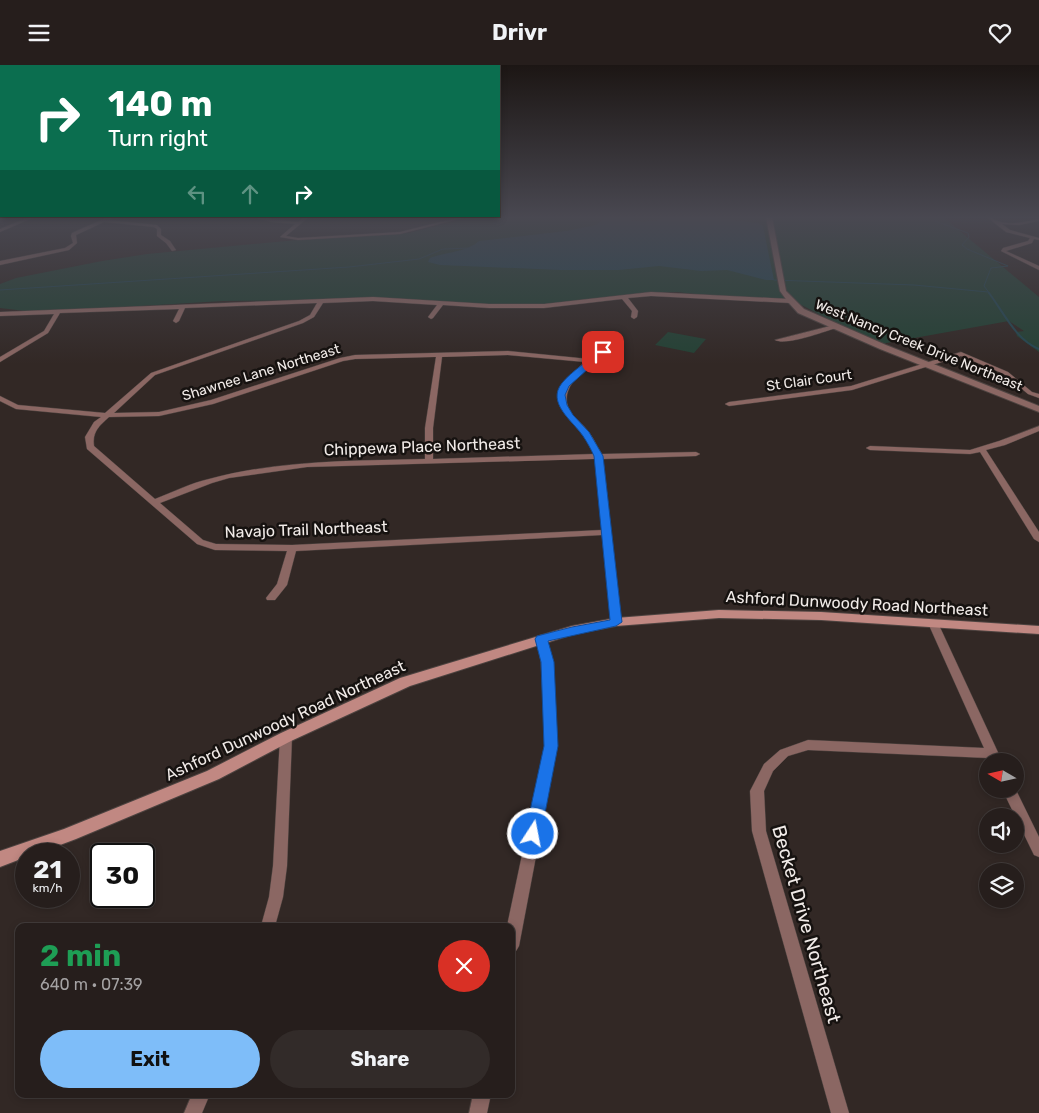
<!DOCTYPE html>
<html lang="en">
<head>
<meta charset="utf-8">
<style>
  :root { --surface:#261e1c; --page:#322b29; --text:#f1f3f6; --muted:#a4a2a3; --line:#423c3b; --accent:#7ebdf9 }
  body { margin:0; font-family:Rubik,sans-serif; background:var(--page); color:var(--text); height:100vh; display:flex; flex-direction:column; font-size:19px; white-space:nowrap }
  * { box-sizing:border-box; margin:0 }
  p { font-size:16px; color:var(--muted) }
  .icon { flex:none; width:28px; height:28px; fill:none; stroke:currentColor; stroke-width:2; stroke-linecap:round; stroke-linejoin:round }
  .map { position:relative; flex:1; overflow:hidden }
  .panel { position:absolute; left:15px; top:858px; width:500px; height:175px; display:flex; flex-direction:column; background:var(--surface); border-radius:10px; box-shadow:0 2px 8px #0003,0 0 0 1px var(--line) }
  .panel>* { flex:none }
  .banner { position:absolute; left:0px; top:0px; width:500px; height:152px; box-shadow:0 2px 8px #0003,0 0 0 1px var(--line); background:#0b6e4f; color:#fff; overflow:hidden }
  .needle { width:32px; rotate:279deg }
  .controls { position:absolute; left:979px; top:688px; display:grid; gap:10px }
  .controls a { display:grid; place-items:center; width:45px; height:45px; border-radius:50%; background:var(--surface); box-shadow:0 2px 8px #0003,0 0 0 1px var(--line); font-size:25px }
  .speed { position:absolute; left:15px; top:778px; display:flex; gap:10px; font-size:25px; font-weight:700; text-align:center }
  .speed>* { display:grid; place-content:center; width:65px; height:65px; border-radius:50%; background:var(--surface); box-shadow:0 2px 8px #0003,0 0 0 1px var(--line); line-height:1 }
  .speed small { font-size:12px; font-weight:400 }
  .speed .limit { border:2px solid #111; border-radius:8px; background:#fff; color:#111 }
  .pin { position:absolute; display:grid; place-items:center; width:42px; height:42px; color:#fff; margin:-21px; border-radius:10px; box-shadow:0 2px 8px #0006 }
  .me { position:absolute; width:55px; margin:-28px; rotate:11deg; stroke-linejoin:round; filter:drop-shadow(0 0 4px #0008) }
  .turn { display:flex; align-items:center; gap:18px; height:105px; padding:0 25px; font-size:22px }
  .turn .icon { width:65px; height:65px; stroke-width:2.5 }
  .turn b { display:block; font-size:35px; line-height:42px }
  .lanes { display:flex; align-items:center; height:48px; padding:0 25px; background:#0003; justify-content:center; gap:25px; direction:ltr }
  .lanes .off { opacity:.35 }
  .round { display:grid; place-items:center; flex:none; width:52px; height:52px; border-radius:26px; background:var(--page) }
  .headline { display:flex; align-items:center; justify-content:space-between; height:85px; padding:0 25px }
  h1 { font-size:30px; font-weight:700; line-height:38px; color:#1e9e55 }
  .cta { display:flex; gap:10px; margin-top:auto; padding:10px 25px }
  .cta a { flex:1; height:58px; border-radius:30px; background:var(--accent); color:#111; font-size:20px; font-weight:700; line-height:58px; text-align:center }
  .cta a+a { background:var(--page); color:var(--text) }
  header { display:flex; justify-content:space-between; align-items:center; height:65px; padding:0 25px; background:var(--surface); font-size:22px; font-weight:700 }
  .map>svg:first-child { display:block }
</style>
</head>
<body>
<header><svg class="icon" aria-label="menu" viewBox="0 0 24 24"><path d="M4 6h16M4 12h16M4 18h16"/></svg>Drivr<svg class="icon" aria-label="heart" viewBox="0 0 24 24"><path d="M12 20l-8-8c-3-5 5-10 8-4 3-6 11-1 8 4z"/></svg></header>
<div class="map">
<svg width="1039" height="1048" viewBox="0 0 1039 1048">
  <rect width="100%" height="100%" fill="#322825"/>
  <path fill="#244134" d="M 472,152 L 943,152 L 1039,232 L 1039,287 L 1017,271 L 1016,267 L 1024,266 L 1009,256 L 881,279 L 851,266 L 790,234 L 722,232 L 677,227 L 640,228 L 580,238 L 527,241 L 356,235 L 223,236 L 73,245 L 25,246 L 0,243 L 0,219 L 16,213 L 102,196 L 147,189 L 308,174 L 409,168 Z
    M 668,267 L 706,274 L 694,288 L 655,280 Z"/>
  <path fill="#254752" d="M 605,152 L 632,153 L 632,155 C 648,160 662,152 678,152 C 705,151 732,155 759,158 L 763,161 L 774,215 L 766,215 L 727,205 L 701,206 L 659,201 L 619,205 L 560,205 L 440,200 L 428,197 L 430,193 C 446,187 467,187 479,176 L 566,166 L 596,160 Z"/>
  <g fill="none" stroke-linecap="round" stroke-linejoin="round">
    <path stroke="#254752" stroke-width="1" d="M 936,152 L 935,156 L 968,168 L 969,172 L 962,180 L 967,184 L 1008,201 L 991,203 L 984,221 L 990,229
      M 774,215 L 914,220 L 988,227
      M 0,225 L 349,202 L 419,194 L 443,184 L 472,183"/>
    <path stroke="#254752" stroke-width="2" d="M 989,228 C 1004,248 1016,275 1039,284"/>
    <defs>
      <path id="minor" d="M 29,152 L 35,152 L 0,167 L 0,164 Z
        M 108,152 L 114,152 L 109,155 L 157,160 L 161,164 L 161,170 L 170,176 L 176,185 L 172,186 L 166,178 L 157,171 L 157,164 L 154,162 L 104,157 L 76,170 L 77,178 L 69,185 L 0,200 L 0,196 L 65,183 L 73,178 L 71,171 L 72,168 Z
        M 254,152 L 298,157 L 304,152 L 309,152 L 286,171 L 298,173 L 400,167 L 460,152 L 467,152 L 400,169 L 298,175 L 280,172 L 295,159 L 271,157 Z
        M 987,152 C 993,152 993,155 998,156 C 1010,161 1027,156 1039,154 L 1039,156 L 1019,160 L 1002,159 L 1010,165 L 1039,173 L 1039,175 L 1034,174 L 1032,178 L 1006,186 L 1039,201 L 1039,205 L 1001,186 L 1003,183 L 1028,176 L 1030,173 L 1006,167 Z
        M 651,227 L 790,234 L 793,236 L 790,238 L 651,231 L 628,233 L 638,246 L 637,252 L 634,254 L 631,252 L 632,246 L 622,234 L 544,243 L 489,243 L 443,240 L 433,253 L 431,254 L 428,252 L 437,240 L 373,236 L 323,238 L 314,252 L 303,258 L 155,310 L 114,348 L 159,347 L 211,335 L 340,293 L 355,290 L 508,286 L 589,294 L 617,274 L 621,274 L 621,276 C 604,290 558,315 568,342 C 572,353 584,359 590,369 C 595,375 597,383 602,389 L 696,387 L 700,389 L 696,391 L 603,394 L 621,557 L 616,560 L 611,557 L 602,470 L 296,486 L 287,520 L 275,535 L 267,535 L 266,533 L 277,519 L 287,486 L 215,485 L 197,479 L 87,384 L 85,372 L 94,357 L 101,352 L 16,344 L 0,336 L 0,331 L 18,340 L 105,348 L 151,308 L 299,256 L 310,250 L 317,238 L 185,243 L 179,256 L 176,258 L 173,256 L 179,244 L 60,248 L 48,268 L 0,297 L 0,292 L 44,266 L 54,249 L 0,251 L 0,247 L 373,232 L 489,239 L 544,239 ZM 508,290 L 585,297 C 569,310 551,328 565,349 C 570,356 577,362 583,369 C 587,375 590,383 594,389 L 433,394 L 433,363 L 442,292 ZM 436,292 L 425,363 L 425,394 C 353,396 279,395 209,414 C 191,418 173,427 155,434 L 94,381 C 92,367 99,361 109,352 L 159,351 L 213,339 L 343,296 L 355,294 ZM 595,394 L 602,465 L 292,480 L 216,479 L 203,475 L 160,438 L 212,418 L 229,413 L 307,402 Z
        M 834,260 L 836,261 L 836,263 C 823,267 786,281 775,275 Z
        M 961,287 L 1008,307 L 1032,327 L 1039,329 L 1039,333 L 1028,329 L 1004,309 L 961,291 L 852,325 L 729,341 L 725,339 L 729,337 L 851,321 Z
        M 1039,361 L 1039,366 L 1005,380 L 986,385 L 1039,467 L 1039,477 L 1034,474 L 980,387 L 970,389 L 870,385 L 866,383 L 870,381 L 970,385 L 999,376 Z
        M 933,555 L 938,558 L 1002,696 L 990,696 L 988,693 L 808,685 L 788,691 L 773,706 L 764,726 L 766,766 L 849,1048 L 831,1048 L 752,766 L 750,726 L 764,699 L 780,685 L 808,675 L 984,683 L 928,558 Z
        M 541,570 L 546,574 L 553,597 L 557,681 L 519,881 L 516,886 L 511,888 L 511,861 L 507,861 L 545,681 L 541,597 L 536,574 Z
        M 286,667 L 290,669 L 292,672 L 287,801 L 283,832 L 275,861 L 261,861 L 269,832 L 273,801 L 280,672 L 282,669 Z
        M 1015,723 L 1039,772 L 1039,792 L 1034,790 L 1002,724 Z
        M 192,1029 L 210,1029 L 202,1048 L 184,1048 Z
        M 473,1029 L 491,1029 L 487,1048 L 469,1048 Z"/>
      <path id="tertiary" d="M 766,152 L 772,152 L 786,226 L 804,244 L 886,280 L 1039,341 L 1039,347 L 880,284 L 798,248 L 788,237 L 780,226 Z"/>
      <path id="secondary" d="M 719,545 L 821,547 L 1039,561 L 1039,569 L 821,555 L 719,553 L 616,561 L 574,569 L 410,621 L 291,676 L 219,714 L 76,774 L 36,789 L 26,789 L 26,792 L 0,802 L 0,786 L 64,764 L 207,706 L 281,668 L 400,613 L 572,561 L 616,553 Z"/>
    </defs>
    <use href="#minor" stroke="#4d4340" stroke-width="1"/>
    <use href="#tertiary" stroke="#4d4340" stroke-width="2"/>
    <use href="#secondary" stroke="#4d4340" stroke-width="2"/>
    <use href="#minor" fill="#8b6763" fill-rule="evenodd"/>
    <use href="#tertiary" fill="#8b6763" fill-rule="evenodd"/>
    <use href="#secondary" fill="#c18882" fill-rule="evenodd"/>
  </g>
  <linearGradient id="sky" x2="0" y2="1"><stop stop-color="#1c1614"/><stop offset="0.51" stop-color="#494851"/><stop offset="1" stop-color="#494851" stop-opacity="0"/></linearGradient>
  <rect width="1039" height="299" fill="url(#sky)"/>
  <path fill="#1a73e8" stroke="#114b97" d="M 600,286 L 607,287 L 569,321 L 565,330 L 567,340 L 573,350 L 589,367 L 603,391 L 622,557 L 616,561 L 548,576 L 554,597 L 558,681 L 541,769 L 539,774 L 533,776 L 528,774 L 525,769 L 544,681 L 541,597 L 535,574 L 537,571 L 572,562 L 610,555 L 594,391 C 591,384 587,377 583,371 C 573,356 546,338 562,318 C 572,306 588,296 600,286 Z"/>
  <g text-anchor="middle" stroke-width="5" stroke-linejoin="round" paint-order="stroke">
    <g font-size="14" fill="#f1ebe8" stroke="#161210">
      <text transform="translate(919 280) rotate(22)" y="5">West Nancy Creek Drive Northeast</text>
      <text transform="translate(261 307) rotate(-17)" y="5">Shawnee Lane Northeast</text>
      <text transform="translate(809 315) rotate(-8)" y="5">St Clair Court</text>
    </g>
    <g font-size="16" fill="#f1ebe8" stroke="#161210">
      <text transform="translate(422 381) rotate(-2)" y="6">Chippewa Place Northeast</text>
      <text transform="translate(306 464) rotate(-2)" y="6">Navajo Trail Northeast</text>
      <text transform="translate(857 538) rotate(3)" y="6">Ashford Dunwoody Road Northeast</text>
      <text transform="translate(285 655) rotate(-25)" y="6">Ashford Dunwoody Road Northeast</text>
    </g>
    <g font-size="19" fill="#f1ebe8" stroke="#161210">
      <text transform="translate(807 859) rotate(74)" y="7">Becket Drive Northeast</text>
    </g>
  </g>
</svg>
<div class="controls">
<a><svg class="needle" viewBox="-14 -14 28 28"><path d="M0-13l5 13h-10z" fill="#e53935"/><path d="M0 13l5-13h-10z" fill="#a4a2a3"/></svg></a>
<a><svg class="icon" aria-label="sound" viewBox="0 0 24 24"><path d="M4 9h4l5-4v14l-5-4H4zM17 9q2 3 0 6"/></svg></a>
<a><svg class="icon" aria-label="layers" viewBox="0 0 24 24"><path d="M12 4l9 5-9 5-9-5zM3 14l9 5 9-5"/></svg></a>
</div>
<div class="speed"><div>21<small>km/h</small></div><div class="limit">30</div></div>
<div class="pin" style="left:603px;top:287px;background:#d93025"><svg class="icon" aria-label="arrive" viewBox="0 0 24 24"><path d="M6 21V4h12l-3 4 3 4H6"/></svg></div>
<svg class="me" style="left:533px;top:769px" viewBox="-20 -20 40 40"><circle r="17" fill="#1a73e8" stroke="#fff" stroke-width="3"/><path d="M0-11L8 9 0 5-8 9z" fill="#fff"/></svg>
<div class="banner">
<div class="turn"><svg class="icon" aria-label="right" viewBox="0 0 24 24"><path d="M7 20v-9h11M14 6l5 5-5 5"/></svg><div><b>140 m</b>Turn right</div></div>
<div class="lanes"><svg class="icon off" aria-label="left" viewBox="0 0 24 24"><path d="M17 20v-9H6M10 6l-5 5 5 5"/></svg><svg class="icon off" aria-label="ahead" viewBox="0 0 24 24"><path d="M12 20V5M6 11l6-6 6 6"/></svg><svg class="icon" aria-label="right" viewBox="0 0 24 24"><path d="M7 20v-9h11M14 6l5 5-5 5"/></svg></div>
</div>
<section class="panel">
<div class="headline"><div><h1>2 min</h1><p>640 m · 07:39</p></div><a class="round" style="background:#d93025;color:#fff"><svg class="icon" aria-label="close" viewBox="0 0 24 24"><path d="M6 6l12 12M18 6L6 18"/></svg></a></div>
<div class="cta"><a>Exit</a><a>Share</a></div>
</section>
</div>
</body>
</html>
